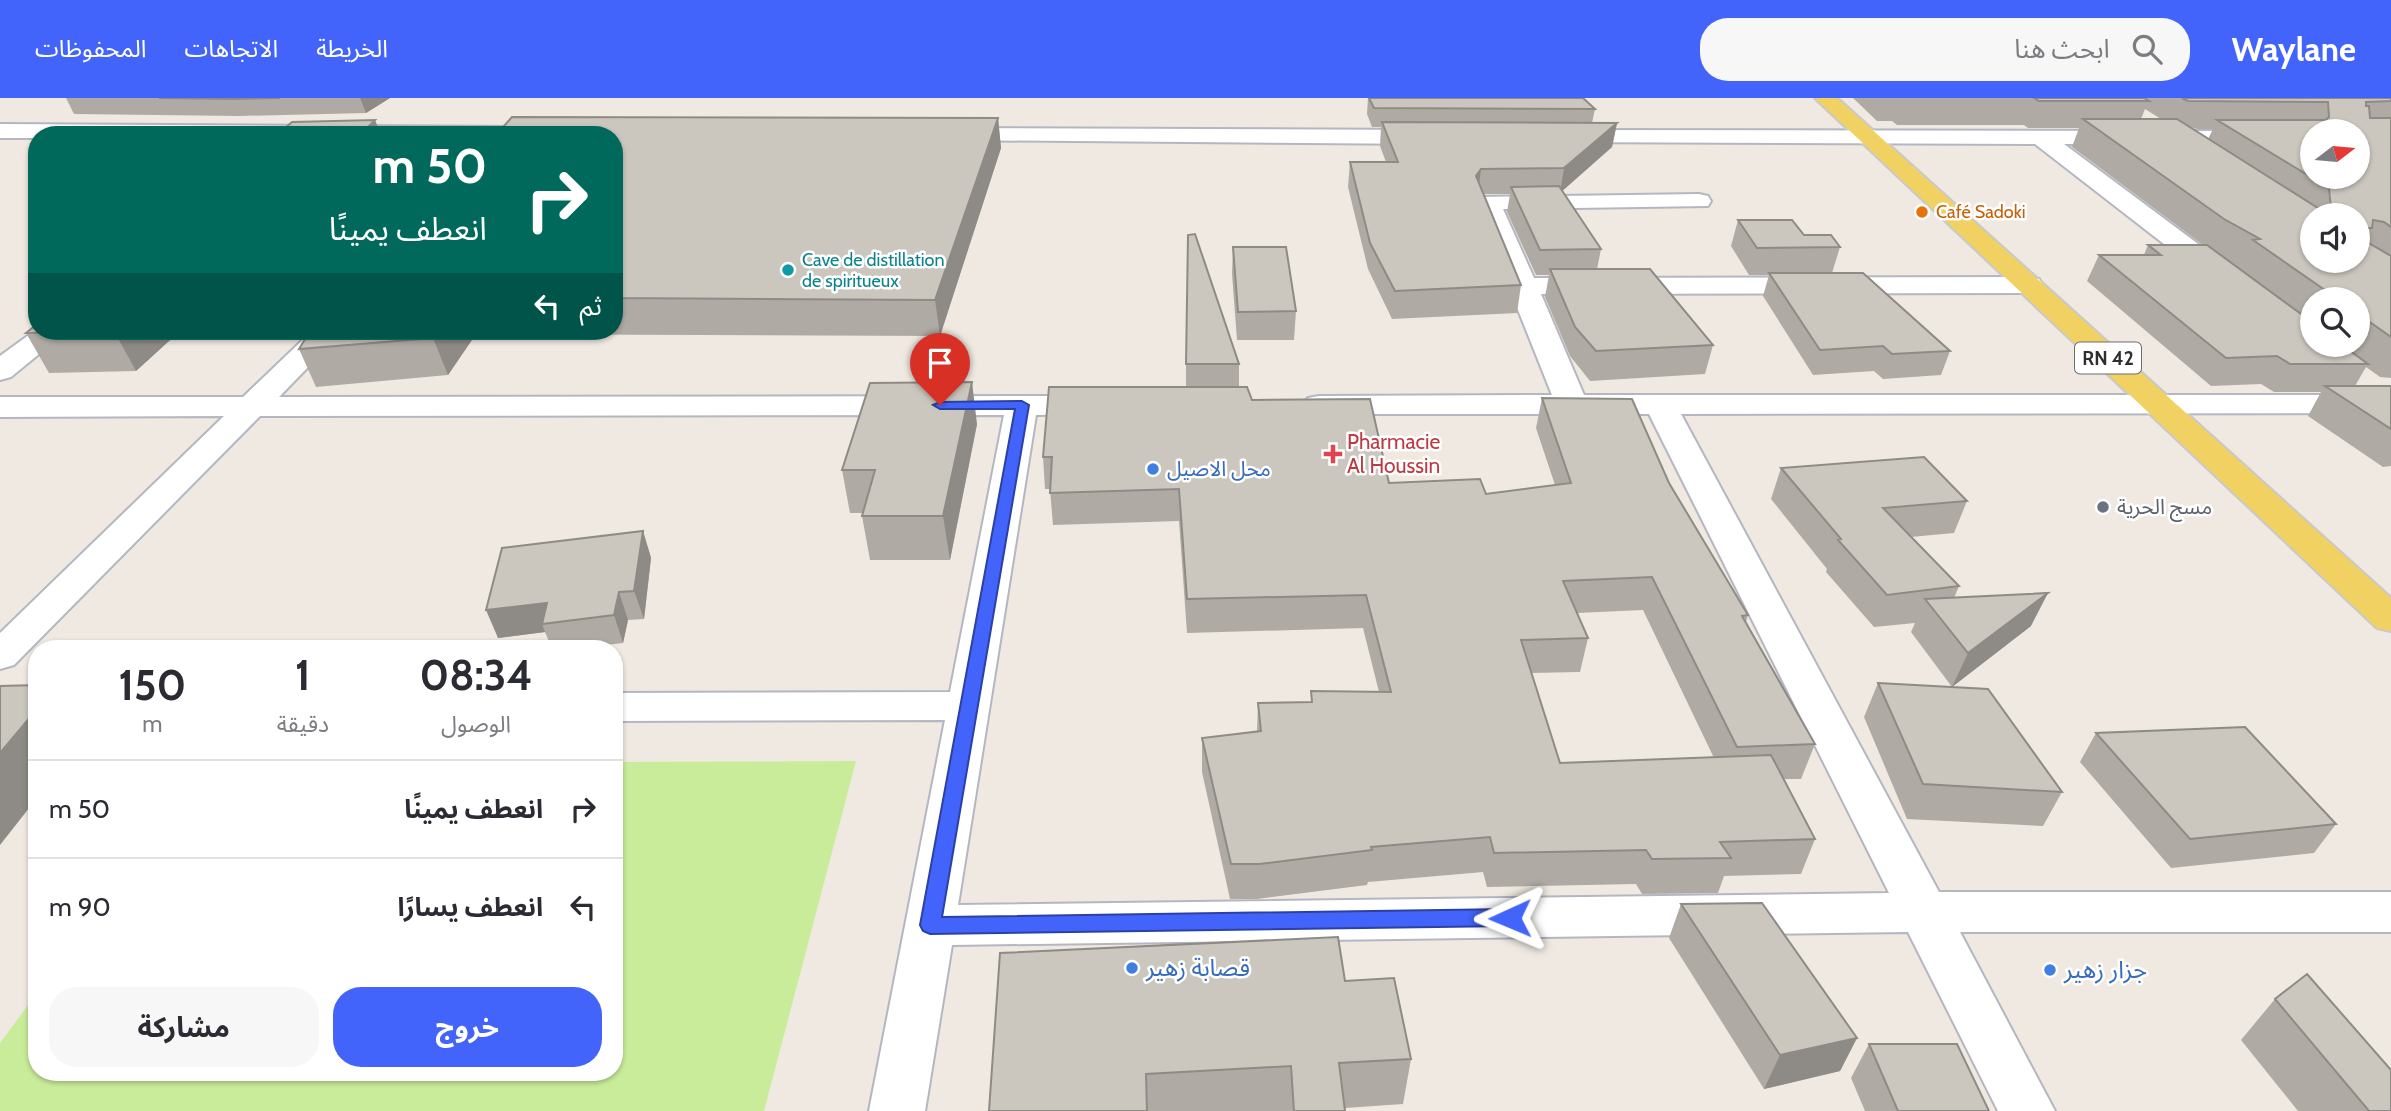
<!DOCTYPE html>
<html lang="ar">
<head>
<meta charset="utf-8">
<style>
  :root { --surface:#fff; --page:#f7f7f7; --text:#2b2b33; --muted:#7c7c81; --line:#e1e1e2; --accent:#4264fb }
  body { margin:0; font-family:Cabin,"Noto Sans Arabic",sans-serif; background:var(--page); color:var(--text); direction:rtl; height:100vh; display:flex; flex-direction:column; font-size:26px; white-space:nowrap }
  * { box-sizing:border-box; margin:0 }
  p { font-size:23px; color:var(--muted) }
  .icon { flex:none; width:38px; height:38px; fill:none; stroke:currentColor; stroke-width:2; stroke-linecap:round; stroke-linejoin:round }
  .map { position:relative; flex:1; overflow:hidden; direction:ltr }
  .drawer { position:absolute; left:28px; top:542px; width:595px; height:441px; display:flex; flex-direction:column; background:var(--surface); border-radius:28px; box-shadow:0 2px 5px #0004; direction:rtl }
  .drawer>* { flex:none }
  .guide { position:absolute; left:28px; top:28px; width:595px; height:214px; border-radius:28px; box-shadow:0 2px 5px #0004; direction:rtl; background:#00695c; color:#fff; overflow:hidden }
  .needle { width:46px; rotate:74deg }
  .tools { position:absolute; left:2300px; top:21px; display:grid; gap:14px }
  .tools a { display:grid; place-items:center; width:70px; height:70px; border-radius:50%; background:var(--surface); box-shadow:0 2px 5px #0004; font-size:35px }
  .pin { position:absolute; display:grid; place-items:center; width:60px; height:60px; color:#fff; margin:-72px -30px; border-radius:50% 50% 50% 0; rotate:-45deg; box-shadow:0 0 7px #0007 }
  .pin .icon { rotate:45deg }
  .me { position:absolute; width:77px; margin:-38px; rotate:269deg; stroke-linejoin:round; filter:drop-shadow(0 0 5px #0008) }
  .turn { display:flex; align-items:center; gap:24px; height:147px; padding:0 21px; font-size:32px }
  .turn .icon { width:91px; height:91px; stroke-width:2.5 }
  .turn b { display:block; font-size:49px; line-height:60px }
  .then { display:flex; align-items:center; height:66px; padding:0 21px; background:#0003; gap:14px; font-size:26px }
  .eta { display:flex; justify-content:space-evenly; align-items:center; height:119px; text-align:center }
  .eta b { font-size:42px; font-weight:700; line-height:49px }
  .action { display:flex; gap:14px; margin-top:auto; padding:14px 21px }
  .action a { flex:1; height:80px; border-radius:28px; background:var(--accent); color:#fff; font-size:28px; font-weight:700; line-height:80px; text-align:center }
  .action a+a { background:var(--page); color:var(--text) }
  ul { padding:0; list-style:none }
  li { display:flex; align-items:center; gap:21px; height:98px; padding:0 21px; border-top:2px solid var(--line) }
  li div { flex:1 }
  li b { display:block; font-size:26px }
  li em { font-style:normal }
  header { display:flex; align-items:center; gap:42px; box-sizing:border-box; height:98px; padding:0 35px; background:var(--accent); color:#fff }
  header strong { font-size:33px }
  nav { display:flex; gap:38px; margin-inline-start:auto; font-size:24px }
  .search { width:490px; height:63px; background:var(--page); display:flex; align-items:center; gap:18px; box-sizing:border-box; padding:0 24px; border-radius:28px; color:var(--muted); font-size:26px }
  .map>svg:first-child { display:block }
</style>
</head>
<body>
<header>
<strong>Waylane</strong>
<div class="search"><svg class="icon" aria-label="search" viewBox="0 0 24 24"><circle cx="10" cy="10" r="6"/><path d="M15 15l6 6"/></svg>ابحث هنا</div>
<nav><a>الخريطة</a><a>الاتجاهات</a><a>المحفوظات</a></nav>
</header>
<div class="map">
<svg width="2391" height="1013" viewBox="0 0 2391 1013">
  <rect width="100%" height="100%" fill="#efe9e1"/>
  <path fill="#c9ec9a" d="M 856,663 L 764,1013 L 0,1013 L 0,945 L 37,895 L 37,975 L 614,975 L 614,664 Z"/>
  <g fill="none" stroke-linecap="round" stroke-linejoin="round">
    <defs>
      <path id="minor" d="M 0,26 L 528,29 L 536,31 L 539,36 L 37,37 L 37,40 L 0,40 Z
        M 949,30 L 1431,32 L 1439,34 L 1442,39 L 1439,44 L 1431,46 L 941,42 L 938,37 L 941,32 Z
        M 1561,32 L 2312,33 L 2312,47 L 2064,46 L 2233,172 L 2237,178 L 2233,184 L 2223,186 L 2213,184 L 2035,46 L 1553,44 L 1550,39 L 1553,34 Z
        M 1699,96 L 1708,98 L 1711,103 L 1708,108 L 1503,111 L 1534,180 L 2029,179 L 2039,181 L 2043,187 L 2039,193 L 2029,195 L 1541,196 L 1584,297 L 2391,297 L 2391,315 L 1681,316 L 1939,794 L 2391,794 L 2391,834 L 1960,834 L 2055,1013 L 1998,1013 L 1908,834 L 952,847 L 925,1013 L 869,1013 L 945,622 L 614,623 L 614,595 L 950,594 L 1004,317 L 260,318 L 14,567 L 0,571 L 0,535 L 224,318 L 0,319 L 0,299 L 243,299 L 312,233 L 343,233 L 279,299 L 1101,298 L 1112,300 L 1117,307 L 1112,314 L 1101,316 L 1036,317 L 958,807 L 1889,795 L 1649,316 L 1319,316 L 1308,314 L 1303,307 L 1308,300 L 1319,298 L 1552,297 L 1475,104 L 1478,99 Z
        M 37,231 L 37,233 L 67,233 L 11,279 L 0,282 L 0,258 Z"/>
      <path id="primary" d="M 1815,0 L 1837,0 L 2391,500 L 2391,533 L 2377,530 Z"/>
    </defs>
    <use href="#minor" stroke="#b4b7c1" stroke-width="4"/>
    <use href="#primary" stroke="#c9c9c9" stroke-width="4"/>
    <use href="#minor" fill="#fff" fill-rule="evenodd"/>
    <use href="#primary" fill="#f2d163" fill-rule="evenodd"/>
  </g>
  <path fill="#afaba4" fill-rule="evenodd" d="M 66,0 L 390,0 L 366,15 L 239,18 L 74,16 Z
    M 1368,0 L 1583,0 L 1595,11 L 1592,25 L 1617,25 L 1612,49 L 1562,93 L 1601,151 L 1597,171 L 1713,247 L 1705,276 L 1590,283 L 1570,258 L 1545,199 L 1549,177 L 1536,177 L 1507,114 L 1510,96 L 1484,96 L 1521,187 L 1517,215 L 1392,221 L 1368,171 L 1348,89 L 1350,64 L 1386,64 L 1380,48 L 1381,29 L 1372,29 L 1367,16 Z
    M 1853,0 L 2391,0 L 2391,280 L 2380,279 L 2366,269 L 2355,288 L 2391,288 L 2391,368 L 2383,369 L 2308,318 L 2321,294 L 2274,294 L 2261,286 L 2211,288 L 2087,183 L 2099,157 L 2144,157 L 2148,147 L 2203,147 L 2072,49 L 2079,30 L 2028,30 L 2024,27 L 1897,27 L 1892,23 L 1877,23 ZM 2145,11 L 2161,21 L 2141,21 ZM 2192,30 L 2198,31 L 2213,31 L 2208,41 ZM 2312,201 L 2357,201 L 2357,247 L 2312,247 Z
    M 998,20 L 1001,50 L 940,238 L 476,236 L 448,277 L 316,289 L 299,251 L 310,233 L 614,233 L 614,37 Z
    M 1738,122 L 1804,137 L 1840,149 L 1832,175 L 1950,253 L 1941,277 L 1883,281 L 1874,273 L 1813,277 L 1763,198 L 1769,177 L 1749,177 L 1731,148 Z
    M 1233,149 L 1296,213 L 1294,242 L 1237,242 L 1232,176 Z
    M 37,233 L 180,233 L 136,273 L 49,275 L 26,235 Z
    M 1186,266 L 1239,266 L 1239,289 L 1252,302 L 1389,385 L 1486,396 L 1555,387 L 1536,330 L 1542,300 L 1669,385 L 1748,517 L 1746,524 L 1815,646 L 1801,681 L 1784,681 L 1815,741 L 1801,776 L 1724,778 L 1718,795 L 1642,796 L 1636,786 L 1487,789 L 1483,774 L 1368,784 L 1367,787 L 1257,801 L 1230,801 L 1202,674 L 1202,640 L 1257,634 L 1258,605 L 1311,604 L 1311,593 L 1379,594 L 1363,530 L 1187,535 L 1179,423 L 1053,427 L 1050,391 L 1045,391 L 1043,359 L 1186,289 ZM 1643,512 L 1714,660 L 1560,665 L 1531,575 L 1580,574 L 1588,540 L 1577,515 Z
    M 977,326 L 950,462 L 870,462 L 862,418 L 863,415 L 850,415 L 842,372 Z
    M 1781,370 L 1967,403 L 1954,435 L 1911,439 L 1959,488 L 1954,500 L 2031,528 L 1952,589 L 1911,534 L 1915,525 L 1874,529 L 1826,474 L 1827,471 L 1771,401 Z
    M 643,433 L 651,460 L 644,521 L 628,522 L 623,545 L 573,551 L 552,551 L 545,534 L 498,540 Z
    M 1878,585 L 2062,694 L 2043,728 L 1907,721 L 1864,619 Z
    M 2096,635 L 2336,726 L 2314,755 L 2171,770 L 2080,664 Z
    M 1681,806 L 1857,940 L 1840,973 L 1764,991 L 1669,840 Z
    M 1345,883 L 1411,961 L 1403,1006 L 1345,1010 L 1345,1013 L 989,1013 Z
    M 2275,901 L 2391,1013 L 2298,1013 L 2241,942 Z
    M 1869,946 L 1989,1013 L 1865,1013 L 1851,980 Z"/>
  <path fill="#8e8b86" d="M 360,0 L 390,0 L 366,15 Z
    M 998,20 L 1001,50 L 940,238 L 935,202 Z
    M 375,22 L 381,37 L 360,37 Z
    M 1617,25 L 1612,49 L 1560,95 L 1564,70 Z
    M 1481,71 L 1478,96 L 1476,78 Z
    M 114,233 L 180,233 L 136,273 Z
    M 438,233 L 475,233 L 476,236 L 448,277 L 433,240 Z
    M 972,284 L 977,326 L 950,462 L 943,418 Z
    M 643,433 L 651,460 L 644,521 L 634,493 Z
    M 619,494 L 628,522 L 623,545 L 614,517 Z
    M 2048,495 L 2031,528 L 1952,589 L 1968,555 Z
    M 547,505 L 542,526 L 545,534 L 498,540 L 486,512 Z
    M 37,611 L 37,700 L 0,747 L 0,655 Z
    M 1857,940 L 1840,973 L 1764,991 L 1780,957 Z"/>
  <path fill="#cbc7bf" stroke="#8e8b86" stroke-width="2" fill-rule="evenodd" d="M 159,0 L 280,0 L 232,1 Z
    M 1369,0 L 1583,0 L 1595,11 L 1374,10 Z
    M 2034,0 L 2144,0 L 2149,3 L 2039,3 Z
    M 2182,0 L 2391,0 L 2391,3 L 2366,4 L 2366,8 L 2369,8 L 2370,20 L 2391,20 L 2391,129 L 2384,124 L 2373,122 L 2372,130 L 2358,130 L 2358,134 L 2367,144 L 2391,158 L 2391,239 L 2357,215 L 2357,201 L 2332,201 L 2332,197 L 2253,142 L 2260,141 L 2224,121 L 2083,21 L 2177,21 L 2318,110 L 2328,113 L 2331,111 L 2329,90 L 2217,22 L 2326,22 L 2329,19 L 2328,4 L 2188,3 ZM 2312,33 L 2357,33 L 2357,79 L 2312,79 ZM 2312,117 L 2357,117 L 2357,163 L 2312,163 Z
    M 512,19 L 998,20 L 935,202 L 614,200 L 614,37 L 496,37 Z
    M 375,22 L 360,37 L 277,37 L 292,24 Z
    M 1382,24 L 1617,25 L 1564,70 L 1481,71 L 1476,78 L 1521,187 L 1395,193 L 1370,145 L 1350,64 L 1398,64 Z
    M 1559,88 L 1601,151 L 1540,152 L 1511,89 Z
    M 1738,122 L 1792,122 L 1804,137 L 1831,137 L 1840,149 L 1757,150 Z
    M 1195,136 L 1239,266 L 1186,266 L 1188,137 Z
    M 2148,147 L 2207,147 L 2312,224 L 2312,247 L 2342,247 L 2368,266 L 2290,266 L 2277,258 L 2226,260 L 2099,157 L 2161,157 Z
    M 1233,149 L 1286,149 L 1296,213 L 1238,214 Z
    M 1550,171 L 1650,171 L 1713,247 L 1596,253 L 1575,229 Z
    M 1769,175 L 1863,175 L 1950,253 L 1892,256 L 1883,248 L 1820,252 Z
    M 37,226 L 37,233 L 114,233 L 26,235 Z
    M 310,233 L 438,233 L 433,240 L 299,251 Z
    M 972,284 L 943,418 L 862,418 L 875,372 L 842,372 L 870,285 Z
    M 2325,288 L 2391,288 L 2391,331 Z
    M 1049,289 L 1247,289 L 1252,302 L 1370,301 L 1389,385 L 1480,381 L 1486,396 L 1571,385 L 1542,300 L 1632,301 L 1669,385 L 1748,517 L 1742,518 L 1815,646 L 1737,649 L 1652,479 L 1563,483 L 1588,540 L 1521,542 L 1560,665 L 1771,657 L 1815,741 L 1720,744 L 1731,760 L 1652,761 L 1646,752 L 1494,755 L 1490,739 L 1371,749 L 1372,752 L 1259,766 L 1231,766 L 1202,640 L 1261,633 L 1258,605 L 1312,604 L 1311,593 L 1391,594 L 1366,497 L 1187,501 L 1179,391 L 1050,395 L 1052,359 L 1043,359 Z
    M 1924,359 L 1967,403 L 1883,410 L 1959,488 L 1887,497 L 1838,442 L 1841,441 L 1781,370 Z
    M 643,433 L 634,493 L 619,494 L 614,517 L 542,526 L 547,505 L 486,512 L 502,450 Z
    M 2048,495 L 1968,555 L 1925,501 Z
    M 1878,585 L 1988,591 L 2062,694 L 1923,686 Z
    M 37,587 L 37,611 L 0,655 L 0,588 Z
    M 2245,629 L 2336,726 L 2190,741 L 2096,635 Z
    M 1762,805 L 1857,940 L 1780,957 L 1681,806 Z
    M 1338,839 L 1345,883 L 1394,880 L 1411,961 L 1339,965 L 1345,1013 L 1294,1013 L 1291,968 L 1146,976 L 1147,1013 L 989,1013 L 1000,855 Z
    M 2307,876 L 2391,972 L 2391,1013 L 2369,1013 L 2275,901 Z
    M 1869,946 L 1957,946 L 1989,1013 L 1898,1013 Z"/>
  <path fill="#4264fb" stroke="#2b41a3" stroke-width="2" d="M 1022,303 L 1029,307 L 942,819 L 1510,811 L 1517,814 L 1520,820 L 1517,825 L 1510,828 L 930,836 L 923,833 L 920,827 L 1015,311 L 940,311 L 933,307 L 940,304 Z"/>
  <circle fill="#e8710a" stroke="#fff" stroke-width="2.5" cx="1922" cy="114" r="7"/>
  <circle fill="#0f9aa8" stroke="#fff" stroke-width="2.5" cx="788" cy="172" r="7"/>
  <path fill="#e0444e" stroke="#fff" stroke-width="2.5" d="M1329.5 345.5h7v7h7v7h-7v7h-7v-7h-7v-7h7z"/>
  <g fill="#3f7fe0" stroke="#fff" stroke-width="2.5">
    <circle cx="1153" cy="371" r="7"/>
    <circle cx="1132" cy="870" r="7"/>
    <circle cx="2050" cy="872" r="7"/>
  </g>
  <circle fill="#6b7280" stroke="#fff" stroke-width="2.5" cx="2103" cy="409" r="7"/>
  <g text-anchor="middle" stroke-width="5" stroke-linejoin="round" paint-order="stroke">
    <g font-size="18" fill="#c56008" stroke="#fff" text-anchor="start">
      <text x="1936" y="120">Café Sadoki</text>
    </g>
    <g font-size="18" fill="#0d838f" stroke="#fff" text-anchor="start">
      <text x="802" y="168">Cave de distillation<tspan x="802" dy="21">de spiritueux</tspan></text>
    </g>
    <rect fill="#fff" stroke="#6d6d6d" stroke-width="2" x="2075" y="244.5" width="66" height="31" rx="5"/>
    <g font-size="19" font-weight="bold" fill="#2e2e2e">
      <text x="2108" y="267">RN 42</text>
    </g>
    <g font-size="21" fill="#be3a42" stroke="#fff" text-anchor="start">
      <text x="1347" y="351">Pharmacie<tspan x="1347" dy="24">Al Houssin</tspan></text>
    </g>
    <g font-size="21" fill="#366cbe" stroke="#fff" text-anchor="start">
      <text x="1167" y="378">محل الاصيل</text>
    </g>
    <g font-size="21" fill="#5b616d" stroke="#fff" text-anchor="start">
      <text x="2117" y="416">مسج الحرية</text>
    </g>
    <g font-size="24" fill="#366cbe" stroke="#fff" text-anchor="start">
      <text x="1146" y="878">قصابة زهير</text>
      <text x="2064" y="880">جزار زهير</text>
    </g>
  </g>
</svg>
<div class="tools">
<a><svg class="needle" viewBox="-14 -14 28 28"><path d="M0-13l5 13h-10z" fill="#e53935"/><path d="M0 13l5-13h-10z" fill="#7c7c81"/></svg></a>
<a><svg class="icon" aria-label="sound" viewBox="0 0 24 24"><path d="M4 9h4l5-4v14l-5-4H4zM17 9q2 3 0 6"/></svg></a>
<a><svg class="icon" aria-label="search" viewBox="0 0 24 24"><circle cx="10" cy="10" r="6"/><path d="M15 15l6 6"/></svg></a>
</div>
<div class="pin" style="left:940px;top:307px;background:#d93025"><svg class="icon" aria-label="arrive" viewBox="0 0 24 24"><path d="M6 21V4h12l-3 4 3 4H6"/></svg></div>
<svg class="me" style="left:1510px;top:820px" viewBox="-20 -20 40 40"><path d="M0-17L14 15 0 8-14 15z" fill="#4264fb" stroke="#fff" stroke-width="4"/></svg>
<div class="guide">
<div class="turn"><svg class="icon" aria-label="right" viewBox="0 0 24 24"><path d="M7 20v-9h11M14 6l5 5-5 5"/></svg><div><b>50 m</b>انعطف يمينًا</div></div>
<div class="then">ثم<svg class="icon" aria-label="left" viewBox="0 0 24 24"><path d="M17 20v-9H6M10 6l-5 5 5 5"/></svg></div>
</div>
<section class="drawer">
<div class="eta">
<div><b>08:34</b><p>الوصول</p></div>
<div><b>1</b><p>دقيقة</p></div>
<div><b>150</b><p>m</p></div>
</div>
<ul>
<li><svg class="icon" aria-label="right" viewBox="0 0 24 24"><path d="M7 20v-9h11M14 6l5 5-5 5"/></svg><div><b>انعطف يمينًا</b></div><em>50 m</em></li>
<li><svg class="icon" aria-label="left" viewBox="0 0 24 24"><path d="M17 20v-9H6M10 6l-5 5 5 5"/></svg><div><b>انعطف يسارًا</b></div><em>90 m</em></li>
</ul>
<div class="action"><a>خروج</a><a>مشاركة</a></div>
</section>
</div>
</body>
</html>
